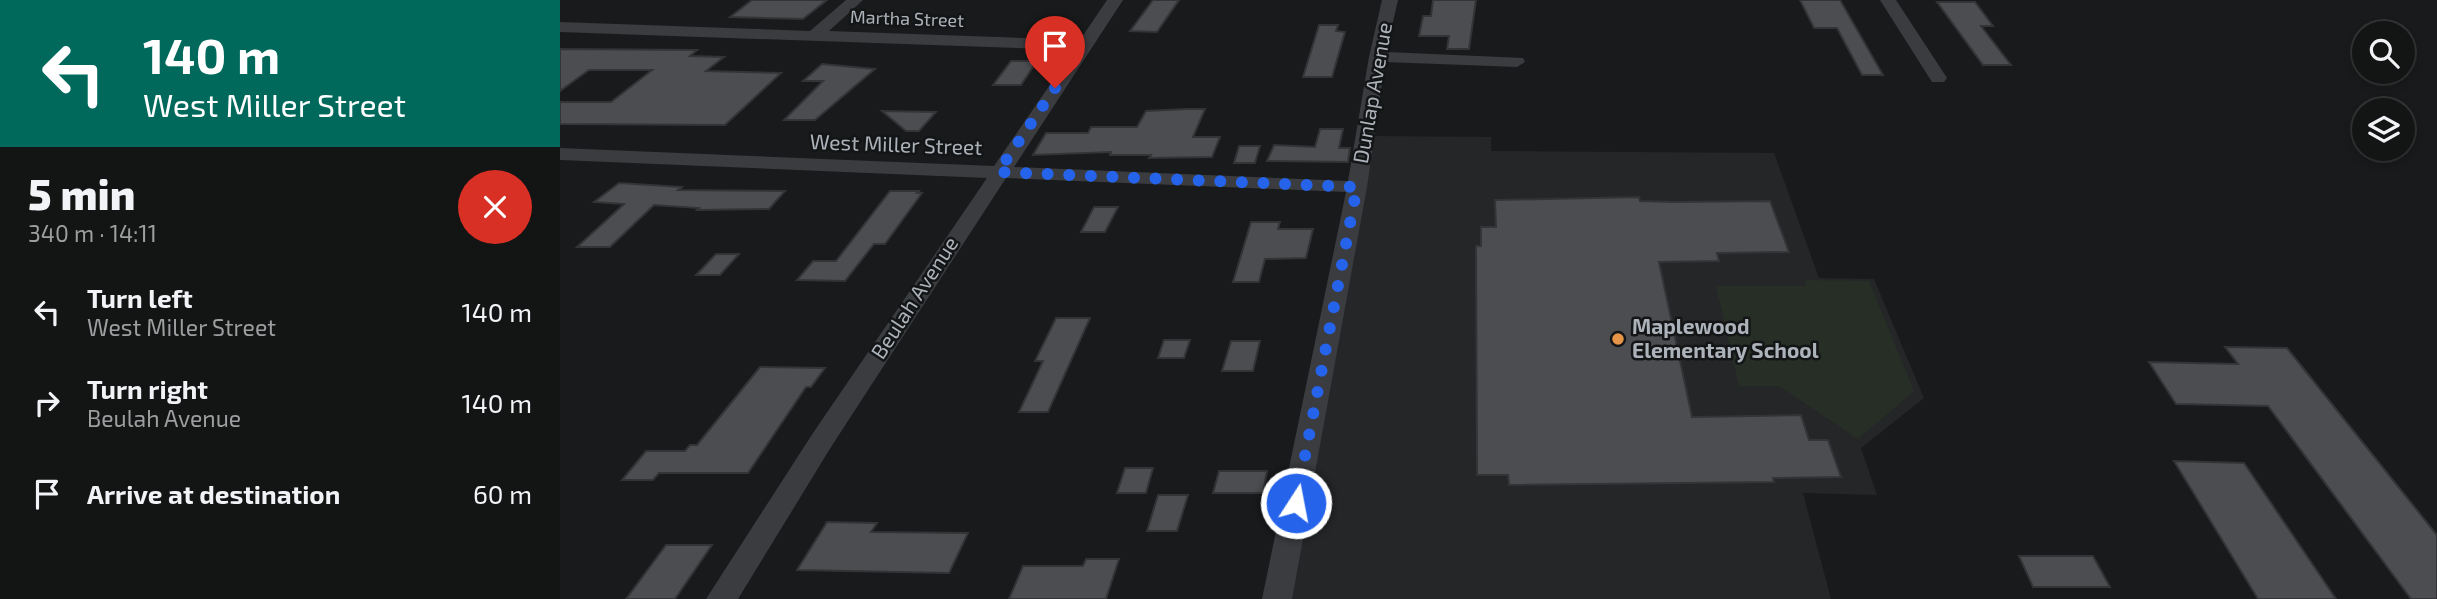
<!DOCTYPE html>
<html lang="en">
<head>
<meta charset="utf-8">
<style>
  :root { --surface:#131414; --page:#202122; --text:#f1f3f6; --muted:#9d9ea0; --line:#323334 }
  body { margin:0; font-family:"Exo 2",sans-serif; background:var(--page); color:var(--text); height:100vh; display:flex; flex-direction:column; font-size:26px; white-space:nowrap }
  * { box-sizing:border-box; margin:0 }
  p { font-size:23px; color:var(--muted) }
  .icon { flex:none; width:38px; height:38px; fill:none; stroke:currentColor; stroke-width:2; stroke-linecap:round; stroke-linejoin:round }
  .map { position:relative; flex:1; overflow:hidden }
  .sheet { display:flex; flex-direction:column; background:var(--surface); width:560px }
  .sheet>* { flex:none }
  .banner { background:#00695c; color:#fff; overflow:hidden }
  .fabs { position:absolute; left:1792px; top:21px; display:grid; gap:14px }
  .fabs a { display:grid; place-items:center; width:63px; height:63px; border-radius:50%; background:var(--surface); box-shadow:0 4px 10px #0003,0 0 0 2px var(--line); font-size:35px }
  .pin { position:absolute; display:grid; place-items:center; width:60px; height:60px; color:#fff; margin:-72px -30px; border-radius:50% 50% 50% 0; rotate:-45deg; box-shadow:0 0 7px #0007 }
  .pin .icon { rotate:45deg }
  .me { position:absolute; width:77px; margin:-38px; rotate:11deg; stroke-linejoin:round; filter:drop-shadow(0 0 5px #0008) }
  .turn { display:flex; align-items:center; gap:24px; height:147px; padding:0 28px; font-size:32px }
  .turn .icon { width:91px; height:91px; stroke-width:2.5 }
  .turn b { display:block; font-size:49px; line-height:60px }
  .round { display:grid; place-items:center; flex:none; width:74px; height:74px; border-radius:37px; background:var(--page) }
  .summary { display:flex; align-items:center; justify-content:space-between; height:119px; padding:0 28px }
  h1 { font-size:42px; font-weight:800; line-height:52px }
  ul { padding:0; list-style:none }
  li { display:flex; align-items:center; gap:21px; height:91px; padding:0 28px }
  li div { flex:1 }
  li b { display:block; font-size:26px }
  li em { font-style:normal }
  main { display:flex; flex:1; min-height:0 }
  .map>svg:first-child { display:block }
</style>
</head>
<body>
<main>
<section class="sheet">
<div class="banner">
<div class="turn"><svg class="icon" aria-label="left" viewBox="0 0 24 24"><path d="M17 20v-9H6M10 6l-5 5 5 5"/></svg><div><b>140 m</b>West Miller Street</div></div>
</div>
<div class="summary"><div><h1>5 min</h1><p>340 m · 14:11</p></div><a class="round" style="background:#d93025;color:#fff"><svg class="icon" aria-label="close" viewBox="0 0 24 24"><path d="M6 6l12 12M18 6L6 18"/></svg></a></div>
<ul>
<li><svg class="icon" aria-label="left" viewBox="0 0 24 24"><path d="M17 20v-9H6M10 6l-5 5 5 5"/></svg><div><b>Turn left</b><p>West Miller Street</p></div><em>140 m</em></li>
<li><svg class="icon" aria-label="right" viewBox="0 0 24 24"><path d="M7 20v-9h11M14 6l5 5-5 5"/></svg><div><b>Turn right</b><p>Beulah Avenue</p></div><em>140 m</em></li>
<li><svg class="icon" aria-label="arrive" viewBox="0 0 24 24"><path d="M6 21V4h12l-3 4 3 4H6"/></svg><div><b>Arrive at destination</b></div><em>60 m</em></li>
</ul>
</section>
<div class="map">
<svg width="1877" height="599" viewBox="0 0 1877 599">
  <rect width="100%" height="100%" fill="#191a1b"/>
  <path fill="#252628" d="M 815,136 L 931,137 L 931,151 L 1214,153 L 1259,278 L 1314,279 L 1364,398 L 1301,448 L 1317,495 L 1243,493 L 1271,599 L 729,599 Z"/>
  <path fill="#262e26" d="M 1245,280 L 1309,281 L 1354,391 L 1298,439 L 1219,386 L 1179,386 L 1156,286 L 1246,286 Z"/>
  <path fill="#4b4d50" stroke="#343437" stroke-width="2" d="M 192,0 L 267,0 L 243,19 L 170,17 Z
    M 593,0 L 619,0 L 597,32 L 570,31 Z
    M 873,0 L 916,0 L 909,49 L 887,49 L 889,36 L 859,36 L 863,16 L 871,16 Z
    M 1240,0 L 1280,0 L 1323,75 L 1302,75 L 1277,28 L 1254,28 Z
    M 1377,2 L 1415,2 L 1433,26 L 1421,26 L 1451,65 L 1423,65 Z
    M 759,25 L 778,25 L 776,31 L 785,32 L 772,77 L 743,77 Z
    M 0,49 L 137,50 L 130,56 L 164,57 L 146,71 L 221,73 L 165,125 L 0,124 L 0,102 L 51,102 L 92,70 L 29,70 L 0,91 Z
    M 451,61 L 477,61 L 461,85 L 433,85 Z
    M 262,64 L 315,69 L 255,120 L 224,120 L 263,81 L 243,81 Z
    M 626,109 L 645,109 L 633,137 L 660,137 L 652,157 L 589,158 L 591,155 L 550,155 L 551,152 L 473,155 L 486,133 L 528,133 L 531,127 L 577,127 L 586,111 Z
    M 322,111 L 376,112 L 359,131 L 346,131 Z
    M 760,129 L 783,129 L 779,148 L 790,148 L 788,162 L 707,161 L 714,145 L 755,147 Z
    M 679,146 L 700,146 L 695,163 L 674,163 Z
    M 59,183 L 122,187 L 118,190 L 225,191 L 209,209 L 137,210 L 139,208 L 94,205 L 50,247 L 17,247 L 64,204 L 34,202 Z
    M 330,191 L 359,191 L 357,193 L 362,193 L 325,244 L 314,244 L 285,281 L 237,280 L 253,261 L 276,261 Z
    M 1079,197 L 1080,201 L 1113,202 L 1210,201 L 1229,252 L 1157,253 L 1159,261 L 1099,262 L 1132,417 L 1241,415 L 1249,440 L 1268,440 L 1281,477 L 1213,478 L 1214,482 L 949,485 L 948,475 L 917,475 L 916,246 L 921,246 L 921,227 L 936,227 L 935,200 Z
    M 534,207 L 558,207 L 545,232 L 521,232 Z
    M 691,222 L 720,222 L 718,229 L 753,229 L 746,258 L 705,259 L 699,282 L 673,282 Z
    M 156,254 L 179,254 L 160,275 L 136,275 Z
    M 496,318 L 530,318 L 488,412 L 459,412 L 483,361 L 475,361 Z
    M 604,340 L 630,340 L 624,358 L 598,358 Z
    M 671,341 L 700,341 L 693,371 L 662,371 Z
    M 1665,347 L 1727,348 L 1877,535 L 1877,599 L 1851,599 L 1708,406 L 1616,404 L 1589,362 L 1678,364 Z
    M 200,367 L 265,368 L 251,387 L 246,387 L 188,473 L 99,473 L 93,480 L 62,480 L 86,451 L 125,451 L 130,445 L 137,445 Z
    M 1614,461 L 1684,463 L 1776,599 L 1698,599 Z
    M 565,468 L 593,468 L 586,493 L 557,493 Z
    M 659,471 L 707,471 L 703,493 L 653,493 Z
    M 598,495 L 628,495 L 617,531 L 587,531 Z
    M 267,522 L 317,523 L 311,532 L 408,533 L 389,573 L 237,570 Z
    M 106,545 L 152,545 L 115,599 L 66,599 Z
    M 1459,556 L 1533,556 L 1550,587 L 1473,587 Z
    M 526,559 L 559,559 L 546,599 L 449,599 L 463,566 L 523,566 Z"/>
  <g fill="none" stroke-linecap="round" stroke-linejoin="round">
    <path fill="#3b3c40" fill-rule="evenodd" d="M 286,0 L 303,0 L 269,31 L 520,40 L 547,0 L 563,0 L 454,167 L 788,181 L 809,57 L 822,0 L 838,0 L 826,52 L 963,58 L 965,62 L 957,67 L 825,62 L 807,187 L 732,599 L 702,599 L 786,192 L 446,178 L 271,447 L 178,599 L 146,599 L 253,433 L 427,178 L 0,160 L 0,148 L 434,166 L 514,50 L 0,32 L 0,22 L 250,31 Z
      M 1320,0 L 1336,0 L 1387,78 L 1384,82 L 1372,82 Z"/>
  </g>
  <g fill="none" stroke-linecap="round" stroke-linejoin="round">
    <path stroke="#2563eb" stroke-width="12" stroke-dasharray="0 21.6" d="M 495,88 L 438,172 L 797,187 L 736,503"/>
  </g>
  <circle fill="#e59448" stroke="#141516" stroke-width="2.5" cx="1058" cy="339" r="7"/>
  <g text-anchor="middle" stroke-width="5" stroke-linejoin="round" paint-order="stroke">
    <g font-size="18" fill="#adb3ba" stroke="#141516">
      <text transform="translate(347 19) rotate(2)" y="6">Martha Street</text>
    </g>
    <g font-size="21" fill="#adb3ba" stroke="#141516">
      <text transform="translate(813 93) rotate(-80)" y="7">Dunlap Avenue</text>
      <text transform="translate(336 145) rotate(2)" y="7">West Miller Street</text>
      <text transform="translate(355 298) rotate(-57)" y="7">Beulah Avenue</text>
    </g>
    <g font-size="21" font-weight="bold" fill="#adb3ba" stroke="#141516" text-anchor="start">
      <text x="1072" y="334">Maplewood<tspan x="1072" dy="24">Elementary School</tspan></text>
    </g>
  </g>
</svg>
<div class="fabs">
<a><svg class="icon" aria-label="search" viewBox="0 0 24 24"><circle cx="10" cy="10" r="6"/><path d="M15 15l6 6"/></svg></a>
<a><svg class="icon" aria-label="layers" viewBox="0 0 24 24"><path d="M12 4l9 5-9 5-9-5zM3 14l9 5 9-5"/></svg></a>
</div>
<div class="pin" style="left:495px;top:88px;background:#d93025"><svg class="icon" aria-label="arrive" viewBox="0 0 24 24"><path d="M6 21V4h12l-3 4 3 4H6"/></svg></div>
<svg class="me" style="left:736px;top:503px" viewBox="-20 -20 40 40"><circle r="17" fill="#2563eb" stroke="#fff" stroke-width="3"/><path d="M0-11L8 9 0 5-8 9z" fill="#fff"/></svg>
</div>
</main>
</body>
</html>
